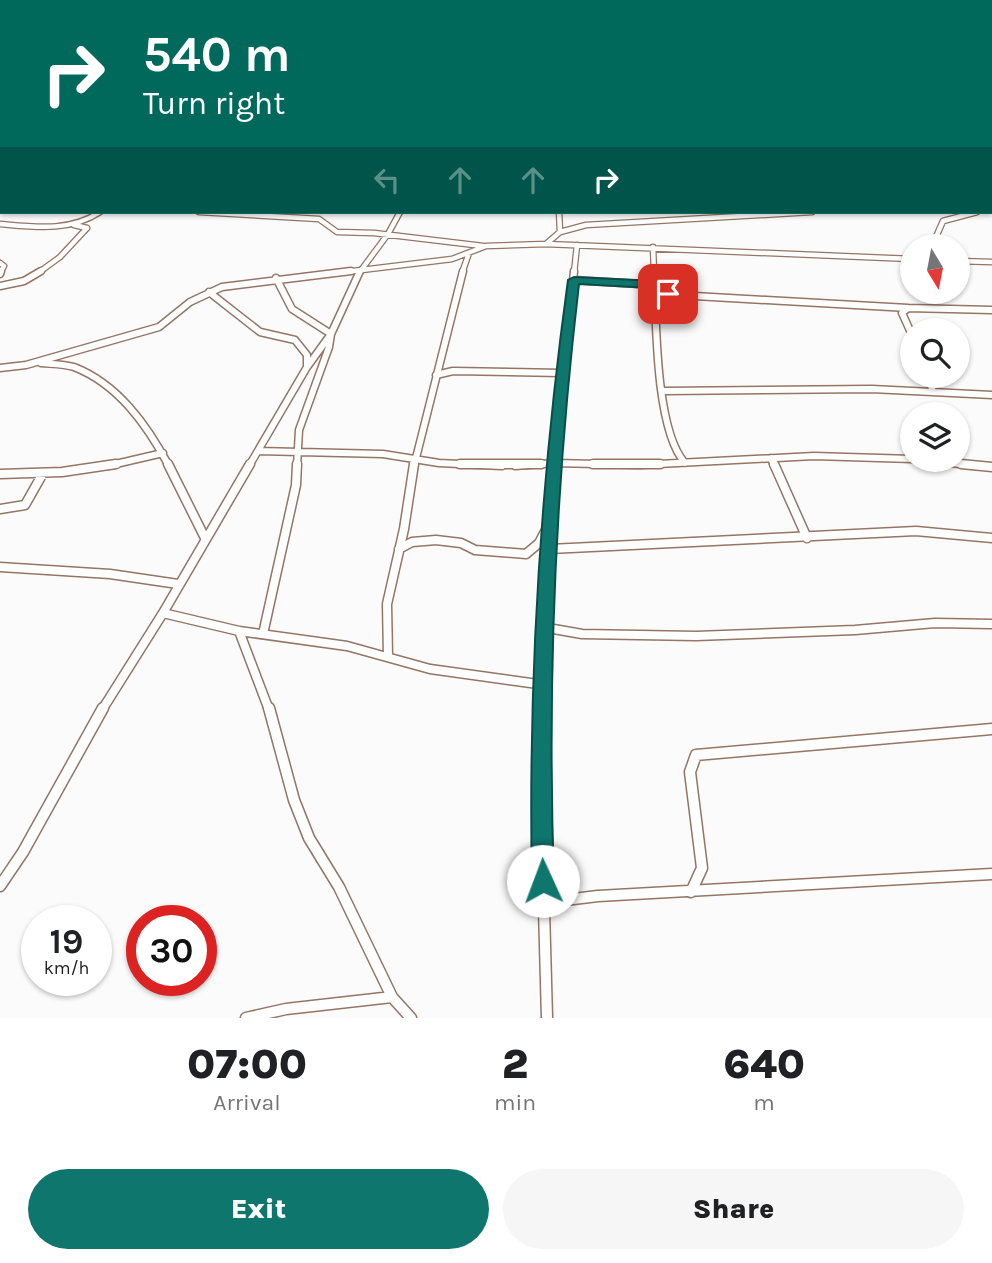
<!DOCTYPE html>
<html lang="en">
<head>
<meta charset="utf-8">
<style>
  :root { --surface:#fff; --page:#f6f6f6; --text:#202124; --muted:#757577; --accent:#0f766e }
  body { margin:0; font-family:Karla,sans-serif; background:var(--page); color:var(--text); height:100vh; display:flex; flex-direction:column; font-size:26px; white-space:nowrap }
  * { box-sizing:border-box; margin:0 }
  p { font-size:23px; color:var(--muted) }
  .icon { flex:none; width:38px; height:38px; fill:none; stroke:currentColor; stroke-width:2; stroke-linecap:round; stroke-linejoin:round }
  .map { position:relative; height:1018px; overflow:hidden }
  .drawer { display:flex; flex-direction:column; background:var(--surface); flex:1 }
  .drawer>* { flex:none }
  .top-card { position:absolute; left:0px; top:0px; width:992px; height:214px; box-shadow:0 2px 5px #0004; background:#00695c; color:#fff; overflow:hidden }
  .needle { width:46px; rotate:170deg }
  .controls { position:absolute; left:900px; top:234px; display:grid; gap:14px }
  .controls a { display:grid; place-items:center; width:70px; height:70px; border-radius:50%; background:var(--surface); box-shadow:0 2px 5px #0004; font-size:35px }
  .speed { position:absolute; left:21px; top:905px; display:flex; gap:14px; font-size:35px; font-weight:700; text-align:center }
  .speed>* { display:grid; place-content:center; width:91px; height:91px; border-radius:50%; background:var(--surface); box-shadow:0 2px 5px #0004; line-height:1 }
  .speed small { font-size:18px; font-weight:400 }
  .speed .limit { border:10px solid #d22; background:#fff; color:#111 }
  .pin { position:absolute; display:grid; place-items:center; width:60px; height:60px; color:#fff; margin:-30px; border-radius:14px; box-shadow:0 4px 10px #0006 }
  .me { position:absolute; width:77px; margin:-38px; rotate:358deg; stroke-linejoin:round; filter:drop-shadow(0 0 5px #0008) }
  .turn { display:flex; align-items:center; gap:24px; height:147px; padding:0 28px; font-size:32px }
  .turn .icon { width:91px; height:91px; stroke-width:2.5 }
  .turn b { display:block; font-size:49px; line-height:60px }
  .lanes { display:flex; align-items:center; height:66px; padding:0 28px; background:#0003; justify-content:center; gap:35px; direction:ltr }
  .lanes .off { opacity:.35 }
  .eta { display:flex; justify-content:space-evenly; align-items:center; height:119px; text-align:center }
  .eta b { font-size:42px; font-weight:800; line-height:49px }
  .action { display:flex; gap:14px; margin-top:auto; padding:14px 28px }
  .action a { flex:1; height:80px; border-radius:42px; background:var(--accent); color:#fff; font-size:28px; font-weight:800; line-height:80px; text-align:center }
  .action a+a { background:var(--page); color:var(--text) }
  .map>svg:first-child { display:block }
</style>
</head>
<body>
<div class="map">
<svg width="992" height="1018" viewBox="0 0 992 1018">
  <rect width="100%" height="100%" fill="#fbfbfb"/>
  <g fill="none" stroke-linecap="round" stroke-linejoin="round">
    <defs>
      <path id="street-far4" d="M 476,0 L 478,2
        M 627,0 L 632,2
        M 723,0 L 727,2
        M 947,0 L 950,2
        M 50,2 L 54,0
        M 782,2 L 788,0"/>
      <path id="street-far3" d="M 990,158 L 992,160
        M 199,212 L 319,219 L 337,232 L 374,233 L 483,246
        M 559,212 L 560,232
        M 0,224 C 35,227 70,232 100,212
        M 546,244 L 560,232 L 586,225 L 812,212
        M 653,247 L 654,273
        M 937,247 L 936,237 L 943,221 L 977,212
        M 957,261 L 992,262
        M 0,263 L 4,266 L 0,273
        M 38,273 L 60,257 L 87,228 L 74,225
        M 337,273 L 452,259 L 486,246 L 546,244 L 912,259
        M 359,273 L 388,234 L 400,212
        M 462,273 L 469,253
        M 574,273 L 577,245"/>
      <path id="street-far2" d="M 654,271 C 656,318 655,430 685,463
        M 0,274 L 1,271
        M 276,278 L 292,309 L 331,334 L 329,347 L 299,430 L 297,466
        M 574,280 L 656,285
        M 0,286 L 24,281 L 41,271
        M 657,290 L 677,295 L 908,308
        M 209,292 L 260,332 L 295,340 L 307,355 L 307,366
        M 912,335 L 902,313 L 908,308 L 992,310
        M 41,363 C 52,364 64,364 74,367 C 118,384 147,425 169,466
        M 0,368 L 26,365 L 159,327 L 190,302 L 222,287 L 351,271
        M 436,375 L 453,371 L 562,373
        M 927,376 L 933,391
        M 665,391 L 872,389 L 992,395
        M 258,451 L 383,454 L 439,463 L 502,466
        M 771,458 L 774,466
        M 922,460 L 979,466
        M 107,466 L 163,453
        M 249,466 L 307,367 L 331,334 L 360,271
        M 414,466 L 463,271
        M 515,466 L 555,463 L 639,465 L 814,456 L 912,459
        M 555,466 L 574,271"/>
      <path id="street-far1" d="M 168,464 L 205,538
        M 460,464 L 541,464
        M 593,464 L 660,464
        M 774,464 L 807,538
        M 961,464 L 992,467
        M 0,474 L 62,472 L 116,464
        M 0,509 L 25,505 L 42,475
        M 399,549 L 412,542 L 436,540 L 461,543 L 475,550 L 526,554 L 539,543 L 549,524
        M 550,549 L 916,531 L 992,538
        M 0,567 L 110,574 L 178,584
        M 163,613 L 239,631 L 347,646 L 430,669 L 545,685
        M 548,628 L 582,634 L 696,636 L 855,630 L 935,623 L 992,624
        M 239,631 L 269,710
        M 263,634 L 296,485 L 297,464
        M 388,657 L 387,604 L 404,529 L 414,464
        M 102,710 L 163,613 L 250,464
        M 544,710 L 555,464"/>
      <path id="street" d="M 269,708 L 294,800 L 309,838 L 339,887 L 392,997 L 411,1018
        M 544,708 L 541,800 L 547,1018
        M 0,886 L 23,852 L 103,708
        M 691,892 L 702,868 L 690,772 L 696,755 L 992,729
        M 544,907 L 565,900 L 598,896 L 992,874
        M 246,1018 L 286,1009 L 392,997"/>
    </defs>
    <use href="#street-far4" stroke="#957563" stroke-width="5"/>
    <use href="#street-far3" stroke="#957563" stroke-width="7"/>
    <use href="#street-far2" stroke="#957563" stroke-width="9"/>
    <use href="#street-far1" stroke="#957563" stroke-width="11"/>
    <use href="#street" stroke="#957563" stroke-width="13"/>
    <use href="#street-far4" stroke="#fff" stroke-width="3.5"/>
    <use href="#street-far3" stroke="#fff" stroke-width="4.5"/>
    <use href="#street-far2" stroke="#fff" stroke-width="6"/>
    <use href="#street-far1" stroke="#fff" stroke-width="8"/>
    <use href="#street" stroke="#fff" stroke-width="10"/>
  </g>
  <path fill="#0f766e" stroke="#0a4d48" stroke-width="2" d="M 574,277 L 656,281 L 674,294 L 668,298 L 652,293 L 651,288 L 579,284 C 556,479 547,685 554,881 L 551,889 L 543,893 L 535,889 L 532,881 C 528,683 541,477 568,280 Z"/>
</svg>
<div class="controls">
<a><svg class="needle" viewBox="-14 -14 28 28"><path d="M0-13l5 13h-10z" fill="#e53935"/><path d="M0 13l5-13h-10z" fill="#757577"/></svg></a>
<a><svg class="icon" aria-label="search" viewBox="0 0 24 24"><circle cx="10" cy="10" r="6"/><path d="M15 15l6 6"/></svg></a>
<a><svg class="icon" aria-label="layers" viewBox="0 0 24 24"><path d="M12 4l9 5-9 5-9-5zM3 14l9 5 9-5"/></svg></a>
</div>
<div class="speed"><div>19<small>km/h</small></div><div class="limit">30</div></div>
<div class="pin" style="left:668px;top:294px;background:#d93025"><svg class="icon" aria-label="arrive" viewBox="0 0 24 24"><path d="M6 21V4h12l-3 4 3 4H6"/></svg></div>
<svg class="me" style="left:543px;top:881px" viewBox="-20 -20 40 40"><circle r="19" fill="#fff"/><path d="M0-13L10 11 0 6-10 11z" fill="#0f766e"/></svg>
<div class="top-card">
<div class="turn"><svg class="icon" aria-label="right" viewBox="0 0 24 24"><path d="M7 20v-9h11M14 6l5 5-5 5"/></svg><div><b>540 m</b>Turn right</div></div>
<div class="lanes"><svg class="icon off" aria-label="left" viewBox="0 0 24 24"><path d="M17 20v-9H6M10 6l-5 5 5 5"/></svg><svg class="icon off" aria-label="ahead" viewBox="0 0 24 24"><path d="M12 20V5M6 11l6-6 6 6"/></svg><svg class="icon off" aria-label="ahead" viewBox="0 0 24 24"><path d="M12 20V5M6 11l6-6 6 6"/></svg><svg class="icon" aria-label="right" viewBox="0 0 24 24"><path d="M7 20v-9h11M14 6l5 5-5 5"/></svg></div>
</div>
</div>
<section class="drawer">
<div class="eta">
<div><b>07:00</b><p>Arrival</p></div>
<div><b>2</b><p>min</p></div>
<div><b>640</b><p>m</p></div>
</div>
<div class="action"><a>Exit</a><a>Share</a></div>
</section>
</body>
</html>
